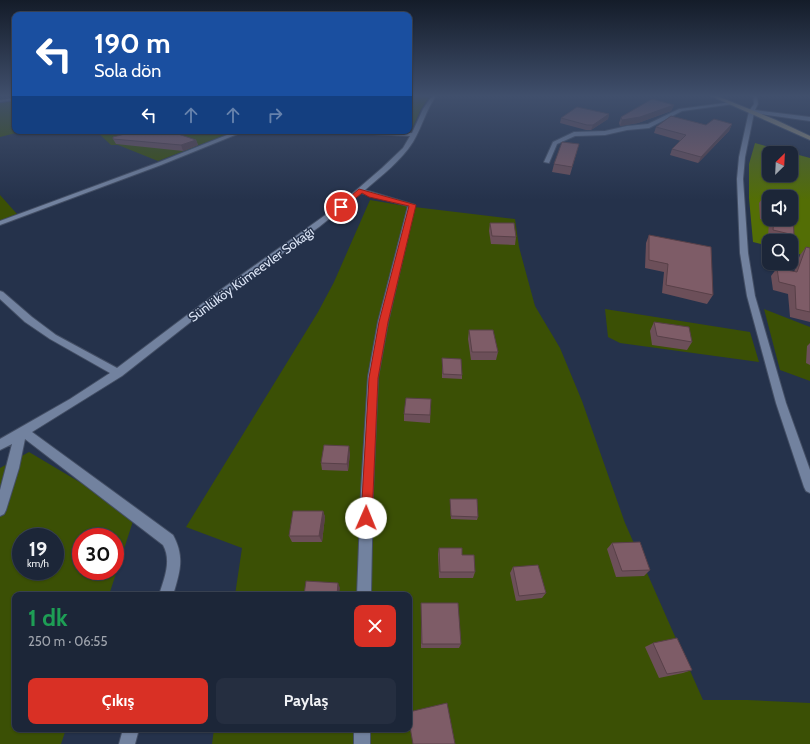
<!DOCTYPE html>
<html lang="tr">
<head>
<meta charset="utf-8">
<style>
  :root { --surface:#1c2638; --page:#252e40; --text:#f1f3f6; --muted:#a0a5ae; --line:#3a4353; --accent:#d93025 }
  body { margin:0; font-family:Cabin,sans-serif; background:var(--page); color:var(--text); height:100vh; display:flex; flex-direction:column; font-size:15px; white-space:nowrap }
  * { box-sizing:border-box; margin:0 }
  p { font-size:13px; color:var(--muted) }
  .icon { flex:none; width:22px; height:22px; fill:none; stroke:currentColor; stroke-width:2; stroke-linecap:round; stroke-linejoin:round }
  .map { position:relative; flex:1; overflow:hidden }
  .panel { position:absolute; left:12px; top:592px; width:400px; height:140px; display:flex; flex-direction:column; background:var(--surface); border-radius:8px; box-shadow:0 1px 3px #0004,0 0 0 1px var(--line) }
  .panel>* { flex:none }
  .guide { position:absolute; left:12px; top:12px; width:400px; height:122px; border-radius:8px; box-shadow:0 1px 3px #0004,0 0 0 1px var(--line); background:#1a4fa0; color:#fff; overflow:hidden }
  .needle { width:26px; rotate:24deg }
  .buttons { position:absolute; left:762px; top:146px; display:grid; gap:8px }
  .buttons a { display:grid; place-items:center; width:36px; height:36px; border-radius:8px; background:var(--surface); box-shadow:0 1px 3px #0004,0 0 0 1px var(--line); font-size:20px }
  .speed { position:absolute; left:12px; top:528px; display:flex; gap:8px; font-size:20px; font-weight:700; text-align:center }
  .speed>* { display:grid; place-content:center; width:52px; height:52px; border-radius:50%; background:var(--surface); box-shadow:0 1px 3px #0004,0 0 0 1px var(--line); line-height:1 }
  .speed small { font-size:10px; font-weight:400 }
  .speed .limit { border:6px solid #d22; background:#fff; color:#111 }
  .pin { position:absolute; display:grid; place-items:center; width:34px; height:34px; color:#fff; margin:-17px; border:2px solid #fff; border-radius:50%; box-shadow:0 1px 4px #0007 }
  .me { position:absolute; width:44px; margin:-22px; rotate:1deg; stroke-linejoin:round; filter:drop-shadow(0 0 3px #0008) }
  .turn { display:flex; align-items:center; gap:14px; height:84px; padding:0 16px; font-size:18px }
  .turn .icon { width:52px; height:52px; stroke-width:2.5 }
  .turn b { display:block; font-size:28px; line-height:34px }
  .lanes { display:flex; align-items:center; height:38px; padding:0 16px; background:#0003; justify-content:center; gap:20px; direction:ltr }
  .lanes .off { opacity:.35 }
  .round { display:grid; place-items:center; flex:none; width:42px; height:42px; border-radius:8px; background:var(--page) }
  .headline { display:flex; align-items:center; justify-content:space-between; height:68px; padding:0 16px }
  h1 { font-size:24px; font-weight:700; line-height:30px; color:#1e9e55 }
  .button { display:flex; gap:8px; margin-top:auto; padding:8px 16px }
  .button a { flex:1; height:46px; border-radius:8px; background:var(--accent); color:#fff; font-size:16px; font-weight:700; line-height:46px; text-align:center }
  .button a+a { background:var(--page); color:var(--text) }
  .map>svg:first-child { display:block }
</style>
</head>
<body>
<div class="map">
<svg width="810" height="744" viewBox="0 0 810 744">
  <rect width="100%" height="100%" fill="#25324b"/>
  <path fill="#3b5005" fill-rule="evenodd" d="M 409,96 L 430,96 L 421,109 L 410,133 L 381,131 L 409,131 Z
    M 15,101 L 15,131 L 24,131 L 0,137 L 0,103 Z
    M 96,131 L 236,131 L 158,161 L 118,145 L 111,145 Z
    M 0,195 L 17,214 L 0,221 Z
    M 370,200 L 406,206 L 515,219 L 519,247 L 535,306 L 560,348 L 582,401 L 625,523 L 703,700 L 747,700 L 810,703 L 810,744 L 212,744 L 214,729 L 409,729 L 409,595 L 235,595 L 242,548 L 186,527 L 318,312 L 334,282 Z
    M 605,309 L 750,332 L 759,362 L 620,343 L 608,337 Z
    M 764,309 L 810,327 L 810,381 L 780,370 Z
    M 29,452 L 135,515 L 109,595 L 15,595 L 15,729 L 66,729 L 61,744 L 0,744 L 0,468 ZM 21,537 L 55,537 L 55,571 L 21,571 ZM 81,537 L 115,537 L 115,571 L 81,571 Z"/>
  <path fill="#536e05" fill-rule="evenodd" d="M 755,143 L 810,158 L 810,257 L 791,252 L 791,241 L 769,241 L 769,246 L 753,242 L 749,198 L 749,164 ZM 769,153 L 791,153 L 791,175 L 769,175 ZM 769,197 L 791,197 L 791,219 L 769,219 Z"/>
  <g fill="none" stroke-linecap="round" stroke-linejoin="round">
    <defs>
      <path id="minor" d="M 432,96 L 436,96 C 426,110 422,127 413,142 C 401,161 381,176 365,190 L 415,205 L 388,322 L 378,377 L 373,491 L 371,595 L 357,595 L 361,491 L 368,377 L 378,322 L 408,206 L 361,193 L 319,227 L 225,295 L 122,376 L 32,432 L 173,535 C 185,557 180,572 173,595 L 159,595 C 164,579 172,561 163,545 L 25,439 L 19,468 L 6,510 L 4,514 L 0,516 L 0,490 L 12,444 L 0,450 L 0,439 L 70,399 L 110,373 L 50,339 L 25,322 L 0,299 L 0,291 L 3,292 L 32,317 L 56,335 L 117,368 L 219,291 L 338,206 L 382,168 L 403,148 L 410,136 L 353,133 L 350,131 L 412,133 L 423,109 Z
        M 753,96 L 757,96 L 758,104 L 755,110 L 810,117 L 810,121 L 754,113 L 745,157 L 743,179 L 748,253 L 755,296 L 786,403 L 810,470 L 810,493 L 806,491 L 804,487 L 776,403 L 747,296 L 740,253 L 737,179 L 739,157 L 749,111 L 754,104 Z
        M 15,98 L 15,100 L 0,102 L 0,100 Z
        M 732,102 L 734,104 L 682,111 L 649,128 L 627,130 L 605,135 L 575,136 L 557,144 L 549,163 L 544,162 L 553,142 L 574,132 L 605,131 L 627,126 L 648,124 L 679,109 Z
        M 237,131 L 245,131 L 161,165 L 0,225 L 0,221 L 157,163 Z
        M 123,729 L 139,729 L 135,744 L 119,744 Z
        M 354,729 L 370,729 L 370,744 L 354,744 Z"/>
      <path id="secondary" d="M 711,96 L 717,96 L 776,120 L 810,136 L 810,140 Z"/>
    </defs>
    <use href="#minor" stroke="#434e64" stroke-width="2"/>
    <use href="#secondary" stroke="#434e64" stroke-width="2"/>
    <use href="#minor" fill="#72829f" fill-rule="evenodd"/>
    <use href="#secondary" fill="#96907a" fill-rule="evenodd"/>
  </g>
  <path fill="#6c4f59" d="M 674,105 L 671,111 L 638,123 L 620,126 L 619,123 L 621,117 Z
    M 609,114 L 608,119 L 591,130 L 586,130 L 560,123 L 561,118 Z
    M 732,124 L 729,131 L 698,163 L 670,155 L 672,149 L 681,141 L 654,133 L 656,127 Z
    M 113,139 L 196,140 L 198,145 L 183,151 L 116,144 Z
    M 579,144 L 570,175 L 552,172 L 554,164 Z
    M 764,196 L 769,197 L 769,219 L 791,219 L 794,235 L 789,241 L 784,241 L 768,237 L 769,221 L 760,219 L 759,203 Z
    M 490,223 L 516,237 L 515,245 L 491,244 L 489,231 Z
    M 649,235 L 713,295 L 707,304 L 662,293 L 664,272 L 645,268 L 646,243 Z
    M 806,247 L 810,248 L 810,322 L 790,317 L 788,294 L 773,290 L 771,276 L 777,268 L 794,272 L 800,255 Z
    M 654,322 L 692,342 L 687,350 L 652,345 L 650,331 Z
    M 469,330 L 498,352 L 496,360 L 471,360 L 468,339 Z
    M 810,343 L 810,365 L 806,363 L 807,346 Z
    M 442,358 L 462,375 L 462,379 L 442,378 Z
    M 431,399 L 430,423 L 404,421 L 404,414 Z
    M 350,453 L 348,471 L 322,470 L 321,463 Z
    M 450,499 L 478,517 L 477,520 L 451,519 L 450,502 Z
    M 323,511 L 325,517 L 322,542 L 292,542 L 289,536 Z
    M 612,543 L 650,570 L 644,576 L 616,577 L 607,549 Z
    M 439,548 L 462,555 L 475,572 L 473,578 L 439,578 L 438,554 Z
    M 513,567 L 546,593 L 542,598 L 516,601 L 510,573 Z
    M 421,603 L 461,644 L 459,648 L 421,648 Z
    M 653,643 L 692,670 L 683,673 L 659,678 L 645,647 Z"/>
  <path fill="#584048" d="M 674,105 L 671,111 L 638,123 L 620,126 L 622,120 Z
    M 609,114 L 608,119 L 591,130 L 593,125 Z
    M 732,124 L 729,131 L 698,163 L 701,157 Z
    M 196,140 L 198,145 L 183,151 L 181,145 Z
    M 349,446 L 350,453 L 348,471 L 347,464 Z
    M 323,511 L 325,517 L 322,542 L 319,536 Z
    M 338,583 L 340,588 L 339,595 L 337,595 Z"/>
  <path fill="#7e5c67" stroke="#584048" d="M 652,99 L 674,105 L 640,117 L 622,120 L 621,117 Z
    M 577,107 L 609,114 L 593,125 L 587,125 L 561,118 Z
    M 671,116 L 706,125 L 714,119 L 732,124 L 701,157 L 672,149 L 686,135 L 656,127 Z
    M 137,131 L 169,131 L 196,140 L 181,145 L 113,139 L 113,137 Z
    M 562,142 L 579,144 L 572,167 L 554,164 Z
    M 764,196 L 771,197 L 769,197 L 769,213 L 764,212 Z
    M 791,209 L 793,209 L 794,235 L 773,230 L 774,219 L 791,219 Z
    M 490,223 L 514,223 L 516,237 L 492,236 Z
    M 649,235 L 711,247 L 713,295 L 666,285 L 668,264 L 649,260 Z
    M 806,247 L 810,248 L 810,312 L 796,309 L 795,286 L 779,282 L 777,268 L 797,272 Z
    M 654,322 L 689,327 L 692,342 L 657,336 Z
    M 469,330 L 493,330 L 498,352 L 472,352 Z
    M 442,358 L 461,359 L 462,375 L 443,374 Z
    M 406,398 L 431,399 L 430,415 L 404,414 Z
    M 324,445 L 349,446 L 347,464 L 321,463 Z
    M 450,499 L 477,499 L 478,517 L 451,516 Z
    M 293,511 L 323,511 L 319,536 L 289,536 Z
    M 640,542 L 650,570 L 622,571 L 612,543 Z
    M 439,548 L 462,548 L 462,555 L 474,555 L 475,572 L 440,572 Z
    M 538,565 L 546,593 L 519,596 L 513,567 Z
    M 306,581 L 338,583 L 337,595 L 304,595 Z
    M 421,603 L 458,603 L 461,644 L 422,644 Z
    M 677,638 L 692,670 L 667,674 L 653,643 Z
    M 447,703 L 455,744 L 413,744 L 409,721 L 409,712 Z"/>
  <linearGradient id="sky" x2="0" y2="1"><stop stop-color="#141c29"/><stop offset="0.48" stop-color="#404f6c"/><stop offset="1" stop-color="#404f6c" stop-opacity="0"/></linearGradient>
  <rect width="810" height="200" fill="url(#sky)"/>
  <path fill="#d93025" stroke="#8d1f18" d="M 359,189 L 416,205 L 388,322 L 378,378 L 372,518 L 370,522 L 366,524 L 362,522 L 361,518 L 369,378 L 379,322 L 409,206 L 369,197 L 362,193 L 343,209 L 339,209 L 339,206 Z"/>
  <g text-anchor="middle" stroke-width="3" stroke-linejoin="round" paint-order="stroke">
    <g font-size="13" fill="#dde6f7" stroke="#25324b">
      <text transform="translate(251 274) rotate(-36)" y="5">Sünlüköy Kümeevler Sokağı</text>
    </g>
  </g>
</svg>
<div class="buttons">
<a><svg class="needle" viewBox="-14 -14 28 28"><path d="M0-13l5 13h-10z" fill="#e53935"/><path d="M0 13l5-13h-10z" fill="#a0a5ae"/></svg></a>
<a><svg class="icon" aria-label="sound" viewBox="0 0 24 24"><path d="M4 9h4l5-4v14l-5-4H4zM17 9q2 3 0 6"/></svg></a>
<a><svg class="icon" aria-label="search" viewBox="0 0 24 24"><circle cx="10" cy="10" r="6"/><path d="M15 15l6 6"/></svg></a>
</div>
<div class="speed"><div>19<small>km/h</small></div><div class="limit">30</div></div>
<div class="pin" style="left:341px;top:207px;background:#d93025"><svg class="icon" aria-label="arrive" viewBox="0 0 24 24"><path d="M6 21V4h12l-3 4 3 4H6"/></svg></div>
<svg class="me" style="left:366px;top:518px" viewBox="-20 -20 40 40"><circle r="19" fill="#fff"/><path d="M0-13L10 11 0 6-10 11z" fill="#d93025"/></svg>
<div class="guide">
<div class="turn"><svg class="icon" aria-label="left" viewBox="0 0 24 24"><path d="M17 20v-9H6M10 6l-5 5 5 5"/></svg><div><b>190 m</b>Sola dön</div></div>
<div class="lanes"><svg class="icon" aria-label="left" viewBox="0 0 24 24"><path d="M17 20v-9H6M10 6l-5 5 5 5"/></svg><svg class="icon off" aria-label="ahead" viewBox="0 0 24 24"><path d="M12 20V5M6 11l6-6 6 6"/></svg><svg class="icon off" aria-label="ahead" viewBox="0 0 24 24"><path d="M12 20V5M6 11l6-6 6 6"/></svg><svg class="icon off" aria-label="right" viewBox="0 0 24 24"><path d="M7 20v-9h11M14 6l5 5-5 5"/></svg></div>
</div>
<section class="panel">
<div class="headline"><div><h1>1 dk</h1><p>250 m · 06:55</p></div><a class="round" style="background:#d93025;color:#fff"><svg class="icon" aria-label="close" viewBox="0 0 24 24"><path d="M6 6l12 12M18 6L6 18"/></svg></a></div>
<div class="button"><a>Çıkış</a><a>Paylaş</a></div>
</section>
</div>
</body>
</html>
